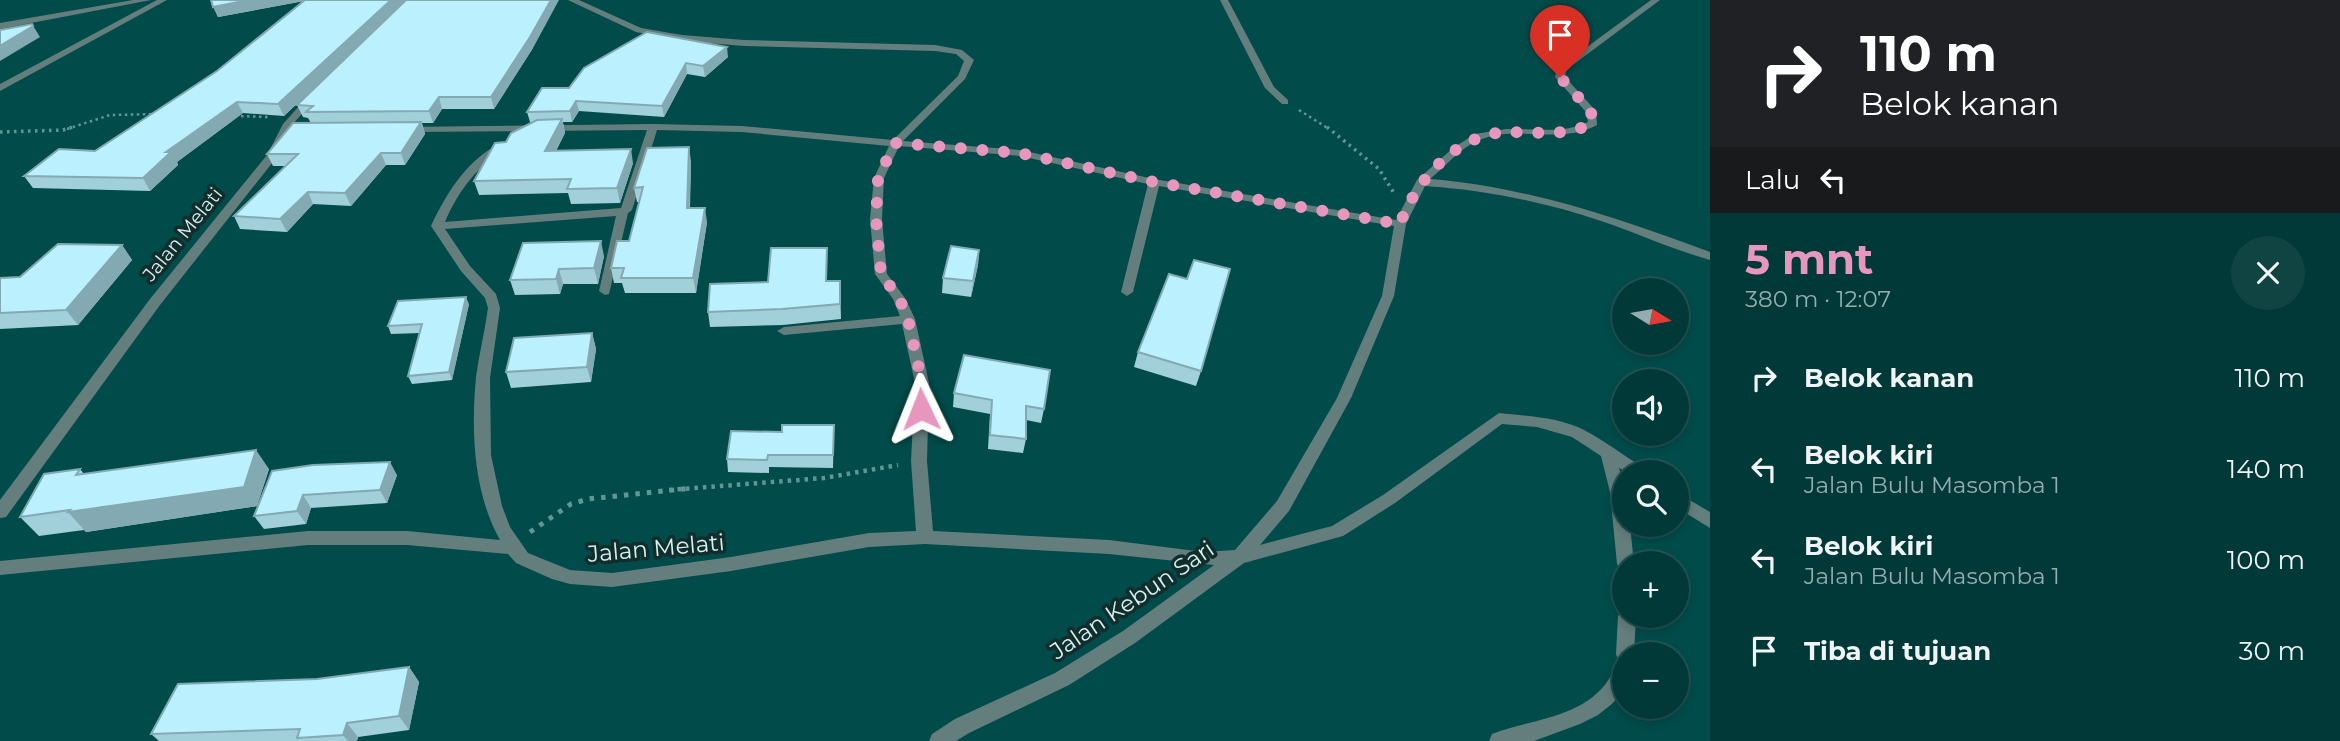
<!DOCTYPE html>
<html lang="id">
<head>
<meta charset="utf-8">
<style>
  :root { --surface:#013938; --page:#0f4443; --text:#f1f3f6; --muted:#96acae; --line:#235353; --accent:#e797bd }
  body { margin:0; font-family:Montserrat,sans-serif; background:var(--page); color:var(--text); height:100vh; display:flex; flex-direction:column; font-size:26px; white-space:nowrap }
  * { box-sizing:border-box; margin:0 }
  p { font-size:23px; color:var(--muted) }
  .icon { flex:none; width:38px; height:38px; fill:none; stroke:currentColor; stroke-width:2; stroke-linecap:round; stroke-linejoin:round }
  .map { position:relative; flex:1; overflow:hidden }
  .panel { display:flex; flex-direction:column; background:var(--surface); width:630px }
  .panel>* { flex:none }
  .top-card { background:#202124; color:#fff; overflow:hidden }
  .needle { width:46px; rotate:101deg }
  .fabs { position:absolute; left:1612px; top:278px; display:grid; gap:14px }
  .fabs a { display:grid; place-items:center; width:77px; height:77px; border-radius:50%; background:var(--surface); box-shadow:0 4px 10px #0003,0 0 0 2px var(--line); font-size:35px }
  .pin { position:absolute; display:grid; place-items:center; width:60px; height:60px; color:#fff; margin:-72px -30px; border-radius:50% 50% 50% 0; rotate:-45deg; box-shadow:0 0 7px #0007 }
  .pin .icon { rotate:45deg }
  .me { position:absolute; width:77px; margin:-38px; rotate:358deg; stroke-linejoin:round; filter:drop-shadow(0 0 5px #0008) }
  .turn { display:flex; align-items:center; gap:24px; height:147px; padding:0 35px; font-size:32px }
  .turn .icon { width:91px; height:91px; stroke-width:2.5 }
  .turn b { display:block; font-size:49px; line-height:60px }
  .then { display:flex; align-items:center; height:66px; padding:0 35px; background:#0003; gap:14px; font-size:26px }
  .round { display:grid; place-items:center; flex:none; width:74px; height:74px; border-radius:37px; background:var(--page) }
  .head { display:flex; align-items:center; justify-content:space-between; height:119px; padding:0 35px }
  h1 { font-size:42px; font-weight:700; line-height:52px; color:var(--accent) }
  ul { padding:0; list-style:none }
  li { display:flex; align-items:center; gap:21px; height:91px; padding:0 35px }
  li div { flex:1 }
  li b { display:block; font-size:26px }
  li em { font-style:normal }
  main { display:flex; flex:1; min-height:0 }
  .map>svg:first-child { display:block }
</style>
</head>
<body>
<main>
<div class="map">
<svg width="1710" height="741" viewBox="0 0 1710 741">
  <rect width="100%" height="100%" fill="#014c4b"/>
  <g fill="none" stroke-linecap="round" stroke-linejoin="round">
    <path stroke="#609796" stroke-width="2.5" stroke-dasharray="2.5 3.5" stroke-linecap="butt" d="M 1299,110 L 1329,129
      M 235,116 L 269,117
      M 67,129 L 110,115 L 157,114"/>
    <path stroke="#609796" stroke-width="3.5" stroke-dasharray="2.5 4.5" stroke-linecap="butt" d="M 1327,127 L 1379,169 L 1394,193
      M 0,132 L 63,130 L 73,127"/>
    <path stroke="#609796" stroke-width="4.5" stroke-dasharray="3.5 5" stroke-linecap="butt" d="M 669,490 L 824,478 L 898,465"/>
    <path stroke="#609796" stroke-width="5" stroke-dasharray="4.5 7" stroke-linecap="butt" d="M 530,532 L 571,504 L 588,499 L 692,488"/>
    <path fill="#647e7d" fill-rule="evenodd" d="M 157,0 L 167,0 L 0,91 L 0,84 Z
      M 568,0 L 579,0 L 641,28 L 682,35 L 744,40 L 935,45 L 962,50 L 974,60 L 965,79 L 903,141 L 1020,150 L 1154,179 L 1396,220 L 1417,180 L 1453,148 L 1475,134 L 1506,129 L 1560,130 L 1579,126 L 1588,122 L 1586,112 L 1555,77 L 1557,69 L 1651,0 L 1660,0 L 1566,70 L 1565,77 L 1596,111 L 1597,125 C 1560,145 1520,125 1482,139 C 1463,145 1446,166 1430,179 C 1528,187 1619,218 1710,252 L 1710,260 C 1674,250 1639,234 1604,222 C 1545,202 1486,190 1425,186 L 1406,224 L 1394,296 L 1351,398 L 1289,511 L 1260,545 L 1332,526 L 1383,495 L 1499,413 C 1526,416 1559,417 1584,430 C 1605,441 1623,455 1644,468 L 1646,472 L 1627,472 L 1619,468 L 1624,485 L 1624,525 L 1630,525 L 1634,564 L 1624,564 L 1624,570 L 1620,569 L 1617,564 L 1610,492 L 1601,456 L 1572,437 L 1537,427 L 1502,424 L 1395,503 L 1343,536 L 1244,563 L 1135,643 L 1069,685 L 969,733 L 956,741 L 929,741 L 932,734 L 955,719 L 1055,673 L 1123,631 L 1214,565 L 1109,554 L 925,544 L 869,547 L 731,571 L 612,587 L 570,584 L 552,579 L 516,563 L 508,554 L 407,545 L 308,545 L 0,575 L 0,561 L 308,531 L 407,531 L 500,540 C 473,492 471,430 476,377 C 479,354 485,331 488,308 L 485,298 L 461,271 L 431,226 C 447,192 470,154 507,141 L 511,142 L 511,146 C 479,164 459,189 445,222 L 621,208 L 647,130 L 405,132 L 401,131 L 401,127 L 653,124 L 742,126 L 893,140 L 958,76 L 964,61 L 956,54 L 935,51 L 744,46 L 682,41 L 636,32 ZM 657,130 L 742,132 L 889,146 L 874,178 L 870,219 L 875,274 L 893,299 L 900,316 L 784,327 L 777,331 L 784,335 L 902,324 L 915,383 L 911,461 L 916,531 L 869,533 L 731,557 L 612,573 L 570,570 L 528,553 L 510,527 L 502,506 L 491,455 L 490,378 L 500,308 L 496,294 L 470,266 L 445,229 L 616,216 L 599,291 L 605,295 L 609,294 L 628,213 L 632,210 ZM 899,146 L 1020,156 L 1148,184 L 1121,292 L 1127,296 L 1133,292 L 1159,186 L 1394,226 L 1382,296 L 1337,398 L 1277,501 L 1235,550 L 1204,552 L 1109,540 L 933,531 L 927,461 L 929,383 L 915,319 L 905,298 L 887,274 L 882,219 L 884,178 Z
      M 1220,0 L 1228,0 L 1274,87 L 1288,100 L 1288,104 L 1282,104 L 1265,88 Z
      M 309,95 L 317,97 L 292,125 L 276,158 L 160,305 L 6,517 L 0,518 L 0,500 L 150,299 L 267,155 L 283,124 Z
      M 1676,492 L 1710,512 L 1710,528 L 1676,507 Z
      M 1624,609 L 1624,616 L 1636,616 L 1634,654 L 1624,654 L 1624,690 L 1613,703 L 1598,715 L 1580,724 L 1534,741 L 1489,741 L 1492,734 C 1531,719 1584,718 1609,679 C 1613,673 1615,665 1618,660 L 1616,654 L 1618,616 Z"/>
    <path fill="#647e7d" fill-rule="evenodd" d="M 133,0 L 151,0 L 0,29 L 0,23 Z"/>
  </g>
  <path fill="#a1cfda" d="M 211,0 L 406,0 L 284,116 L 243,113 L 177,162 L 178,165 L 150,191 L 33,188 L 24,176 L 95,151 L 217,71 L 304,1 L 218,17 Z
    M 533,48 L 494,109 L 442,109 L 433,123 L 422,123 L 425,134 L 405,165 L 386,165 L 351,206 L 313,204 L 287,232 L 240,229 L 234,216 L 285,166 L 273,166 L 267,154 L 311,123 L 308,118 L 303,117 L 297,105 Z
    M 728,57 L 705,77 L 687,74 L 664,117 L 579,111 L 572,122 L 563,122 L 565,133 L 556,151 L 633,163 L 620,203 L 571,204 L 568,193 L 479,195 L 474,181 L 506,142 L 532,122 L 530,122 L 527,112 L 569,88 L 584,68 Z
    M 691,161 L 690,208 L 707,222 L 696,293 L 625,293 L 622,283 L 614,283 L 611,268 L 629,241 L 639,202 L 637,202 L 634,188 Z
    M 122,245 L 132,260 L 78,325 L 0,329 L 0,278 L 20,277 Z
    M 979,250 L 978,265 L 971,297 L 942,293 L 943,278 Z
    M 604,256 L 598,284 L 563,284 L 560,294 L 515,295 L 510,280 Z
    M 827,263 L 827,281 L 840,281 L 841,319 L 783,325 L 710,327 L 708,312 Z
    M 1187,279 L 1201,371 L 1196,386 L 1134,367 L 1138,352 Z
    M 469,304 L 452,380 L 412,384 L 408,376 L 420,333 L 391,334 L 388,326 Z
    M 592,333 L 596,349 L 591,382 L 511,388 L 506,372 Z
    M 954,393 L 1044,409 L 1041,423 L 1026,420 L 1026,439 L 1023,453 L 988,449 L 990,414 L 953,407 Z
    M 834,425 L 833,468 L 769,467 L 769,473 L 728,472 L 727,459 L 782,432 Z
    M 80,469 L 84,474 L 269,469 L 257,506 L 86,532 L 84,530 L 39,536 L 20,517 Z
    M 272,471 L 397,475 L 387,503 L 311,508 L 306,524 L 264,529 L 254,516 Z
    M 409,667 L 419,682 L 409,730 L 358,737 L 357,741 L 159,741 L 151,734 L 317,679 Z"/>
  <path fill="#83a9b2" d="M 248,0 L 309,0 L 218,17 L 213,7 Z
    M 391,0 L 406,0 L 284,116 L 278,104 Z
    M 551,0 L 559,0 L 533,48 L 494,109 L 491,97 Z
    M 32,24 L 40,37 L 0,61 L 0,46 Z
    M 727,47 L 728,57 L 705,77 L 703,66 Z
    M 686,63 L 687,74 L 664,117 L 662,106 Z
    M 439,97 L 442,109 L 433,123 L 429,111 Z
    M 576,101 L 579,111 L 572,122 L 570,111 Z
    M 237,102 L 243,113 L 177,162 L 178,165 L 150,191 L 143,178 L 166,152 Z
    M 562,119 L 565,133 L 548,165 L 545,151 Z
    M 421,122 L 425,134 L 405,165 L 401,153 Z
    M 689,147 L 691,161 L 689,223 L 687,208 Z
    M 631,149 L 633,163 L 620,203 L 617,188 Z
    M 381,153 L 386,165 L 351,206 L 345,193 Z
    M 308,192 L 313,204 L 287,232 L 280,219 Z
    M 705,208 L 707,222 L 696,293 L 693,278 Z
    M 601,241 L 604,256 L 598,284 L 594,268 Z
    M 122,245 L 132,260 L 78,325 L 66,310 Z
    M 979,250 L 978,265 L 971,297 L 973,281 Z
    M 559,269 L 563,284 L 560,294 L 556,279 Z
    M 466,297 L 469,304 L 452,380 L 449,372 Z
    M 592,333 L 596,349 L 591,382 L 587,367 Z
    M 256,450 L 269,469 L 257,506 L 86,532 L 68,512 Z
    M 390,462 L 397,475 L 387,503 L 380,490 Z
    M 303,495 L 311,508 L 306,524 L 297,511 Z
    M 409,667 L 419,682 L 409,730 L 399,716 Z
    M 347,723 L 358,737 L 357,741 L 348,741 L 343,735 Z"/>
  <path fill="#bbf1fe" stroke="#83a9b2" stroke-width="2" d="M 211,0 L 248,0 L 213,7 Z
    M 305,0 L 391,0 L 278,104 L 237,102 L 166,152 L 171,152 L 143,178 L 24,176 L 59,149 L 95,151 L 217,71 Z
    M 406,0 L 551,0 L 530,37 L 491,97 L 439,97 L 429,111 L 306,112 L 313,106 L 297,105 Z
    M 32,24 L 33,26 L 0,46 L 0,30 Z
    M 647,32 L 727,47 L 703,66 L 686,63 L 662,106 L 576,101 L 570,111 L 527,112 L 542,88 L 569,88 L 584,68 Z
    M 562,119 L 545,151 L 631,149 L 617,188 L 567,189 L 571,179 L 474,181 L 495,143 L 506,142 L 511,133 L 537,120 Z
    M 421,122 L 401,153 L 381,153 L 345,193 L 308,192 L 280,219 L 234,216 L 298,154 L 267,154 L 293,123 Z
    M 689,147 L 687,208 L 705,208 L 693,278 L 621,278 L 624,268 L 611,268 L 617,241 L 629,241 L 643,187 L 634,188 L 647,148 Z
    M 601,241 L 594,268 L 559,269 L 556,279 L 510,280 L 523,243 Z
    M 58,244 L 122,245 L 66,310 L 0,313 L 0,278 L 20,277 Z
    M 951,246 L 979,250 L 973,281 L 943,278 Z
    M 771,248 L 827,248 L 826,281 L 840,281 L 840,304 L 782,309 L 708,312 L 710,284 L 768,282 Z
    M 1194,260 L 1230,269 L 1201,371 L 1138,352 L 1169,274 L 1187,279 Z
    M 466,297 L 449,372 L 408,376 L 422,324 L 388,326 L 398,301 Z
    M 592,333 L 587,367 L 506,372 L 514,338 Z
    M 964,355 L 1050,370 L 1044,409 L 1026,406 L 1026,439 L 990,435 L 992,400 L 954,393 Z
    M 782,425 L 834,425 L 833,455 L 768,455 L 767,460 L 727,459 L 731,431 L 782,432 Z
    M 256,450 L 244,487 L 68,512 L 70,510 L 20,517 L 44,474 L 80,469 L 76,475 Z
    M 390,462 L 380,490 L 303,495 L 297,511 L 254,516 L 272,471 L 313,465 Z
    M 409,667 L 399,716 L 347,723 L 343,735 L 297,738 L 300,729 L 151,734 L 178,684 L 317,679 Z"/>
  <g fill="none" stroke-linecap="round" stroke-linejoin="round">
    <path stroke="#e797bd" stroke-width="12" stroke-dasharray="0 21.6" d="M 921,409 L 922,383 L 908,319 L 899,298 L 881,274 L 876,219 L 878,178 L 895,143 L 1020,153 L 1154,182 L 1400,224 C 1416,180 1457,133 1508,132 C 1536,132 1567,137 1592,123 L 1591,111 L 1560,77"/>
  </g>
  <g text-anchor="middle" stroke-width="7" stroke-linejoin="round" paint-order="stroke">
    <g font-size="19" fill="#d3f2f1" stroke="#132d2d">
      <text transform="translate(182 234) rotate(-51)" y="7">Jalan Melati</text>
    </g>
    <g font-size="23" fill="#d3f2f1" stroke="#132d2d">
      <text transform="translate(656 548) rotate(-5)" y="8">Jalan Melati</text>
      <text transform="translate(1132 600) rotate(-34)" y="8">Jalan Kebun Sari</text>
    </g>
  </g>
</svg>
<div class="fabs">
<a><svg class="needle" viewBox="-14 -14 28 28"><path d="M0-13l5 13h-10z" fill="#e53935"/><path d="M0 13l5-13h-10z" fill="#96acae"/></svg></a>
<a><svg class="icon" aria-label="sound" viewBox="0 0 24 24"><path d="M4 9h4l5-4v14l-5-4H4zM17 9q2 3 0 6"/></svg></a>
<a><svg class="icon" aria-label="search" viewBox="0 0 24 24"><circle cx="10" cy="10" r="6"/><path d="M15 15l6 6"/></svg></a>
<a>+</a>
<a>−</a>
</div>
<div class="pin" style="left:1560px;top:77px;background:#d93025"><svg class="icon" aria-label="arrive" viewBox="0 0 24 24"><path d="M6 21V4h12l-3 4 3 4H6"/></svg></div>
<svg class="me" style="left:921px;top:409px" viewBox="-20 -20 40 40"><path d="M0-17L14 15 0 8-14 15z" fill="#e797bd" stroke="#fff" stroke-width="4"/></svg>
</div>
<section class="panel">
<div class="top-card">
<div class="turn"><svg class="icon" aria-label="right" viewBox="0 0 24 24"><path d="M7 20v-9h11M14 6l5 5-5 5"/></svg><div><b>110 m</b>Belok kanan</div></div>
<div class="then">Lalu<svg class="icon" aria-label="left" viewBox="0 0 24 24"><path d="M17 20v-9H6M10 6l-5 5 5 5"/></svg></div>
</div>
<div class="head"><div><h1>5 mnt</h1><p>380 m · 12:07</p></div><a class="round"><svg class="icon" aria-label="close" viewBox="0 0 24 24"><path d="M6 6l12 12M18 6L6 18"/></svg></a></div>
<ul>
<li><svg class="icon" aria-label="right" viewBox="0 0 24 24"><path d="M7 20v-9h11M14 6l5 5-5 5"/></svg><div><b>Belok kanan</b></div><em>110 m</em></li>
<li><svg class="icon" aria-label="left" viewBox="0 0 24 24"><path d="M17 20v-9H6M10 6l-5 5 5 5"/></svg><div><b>Belok kiri</b><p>Jalan Bulu Masomba 1</p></div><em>140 m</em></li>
<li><svg class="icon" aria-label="left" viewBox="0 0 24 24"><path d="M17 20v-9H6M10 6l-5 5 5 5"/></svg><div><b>Belok kiri</b><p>Jalan Bulu Masomba 1</p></div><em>100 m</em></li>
<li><svg class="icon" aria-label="arrive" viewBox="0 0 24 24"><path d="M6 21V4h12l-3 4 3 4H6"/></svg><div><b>Tiba di tujuan</b></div><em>30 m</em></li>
</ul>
</section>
</main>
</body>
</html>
